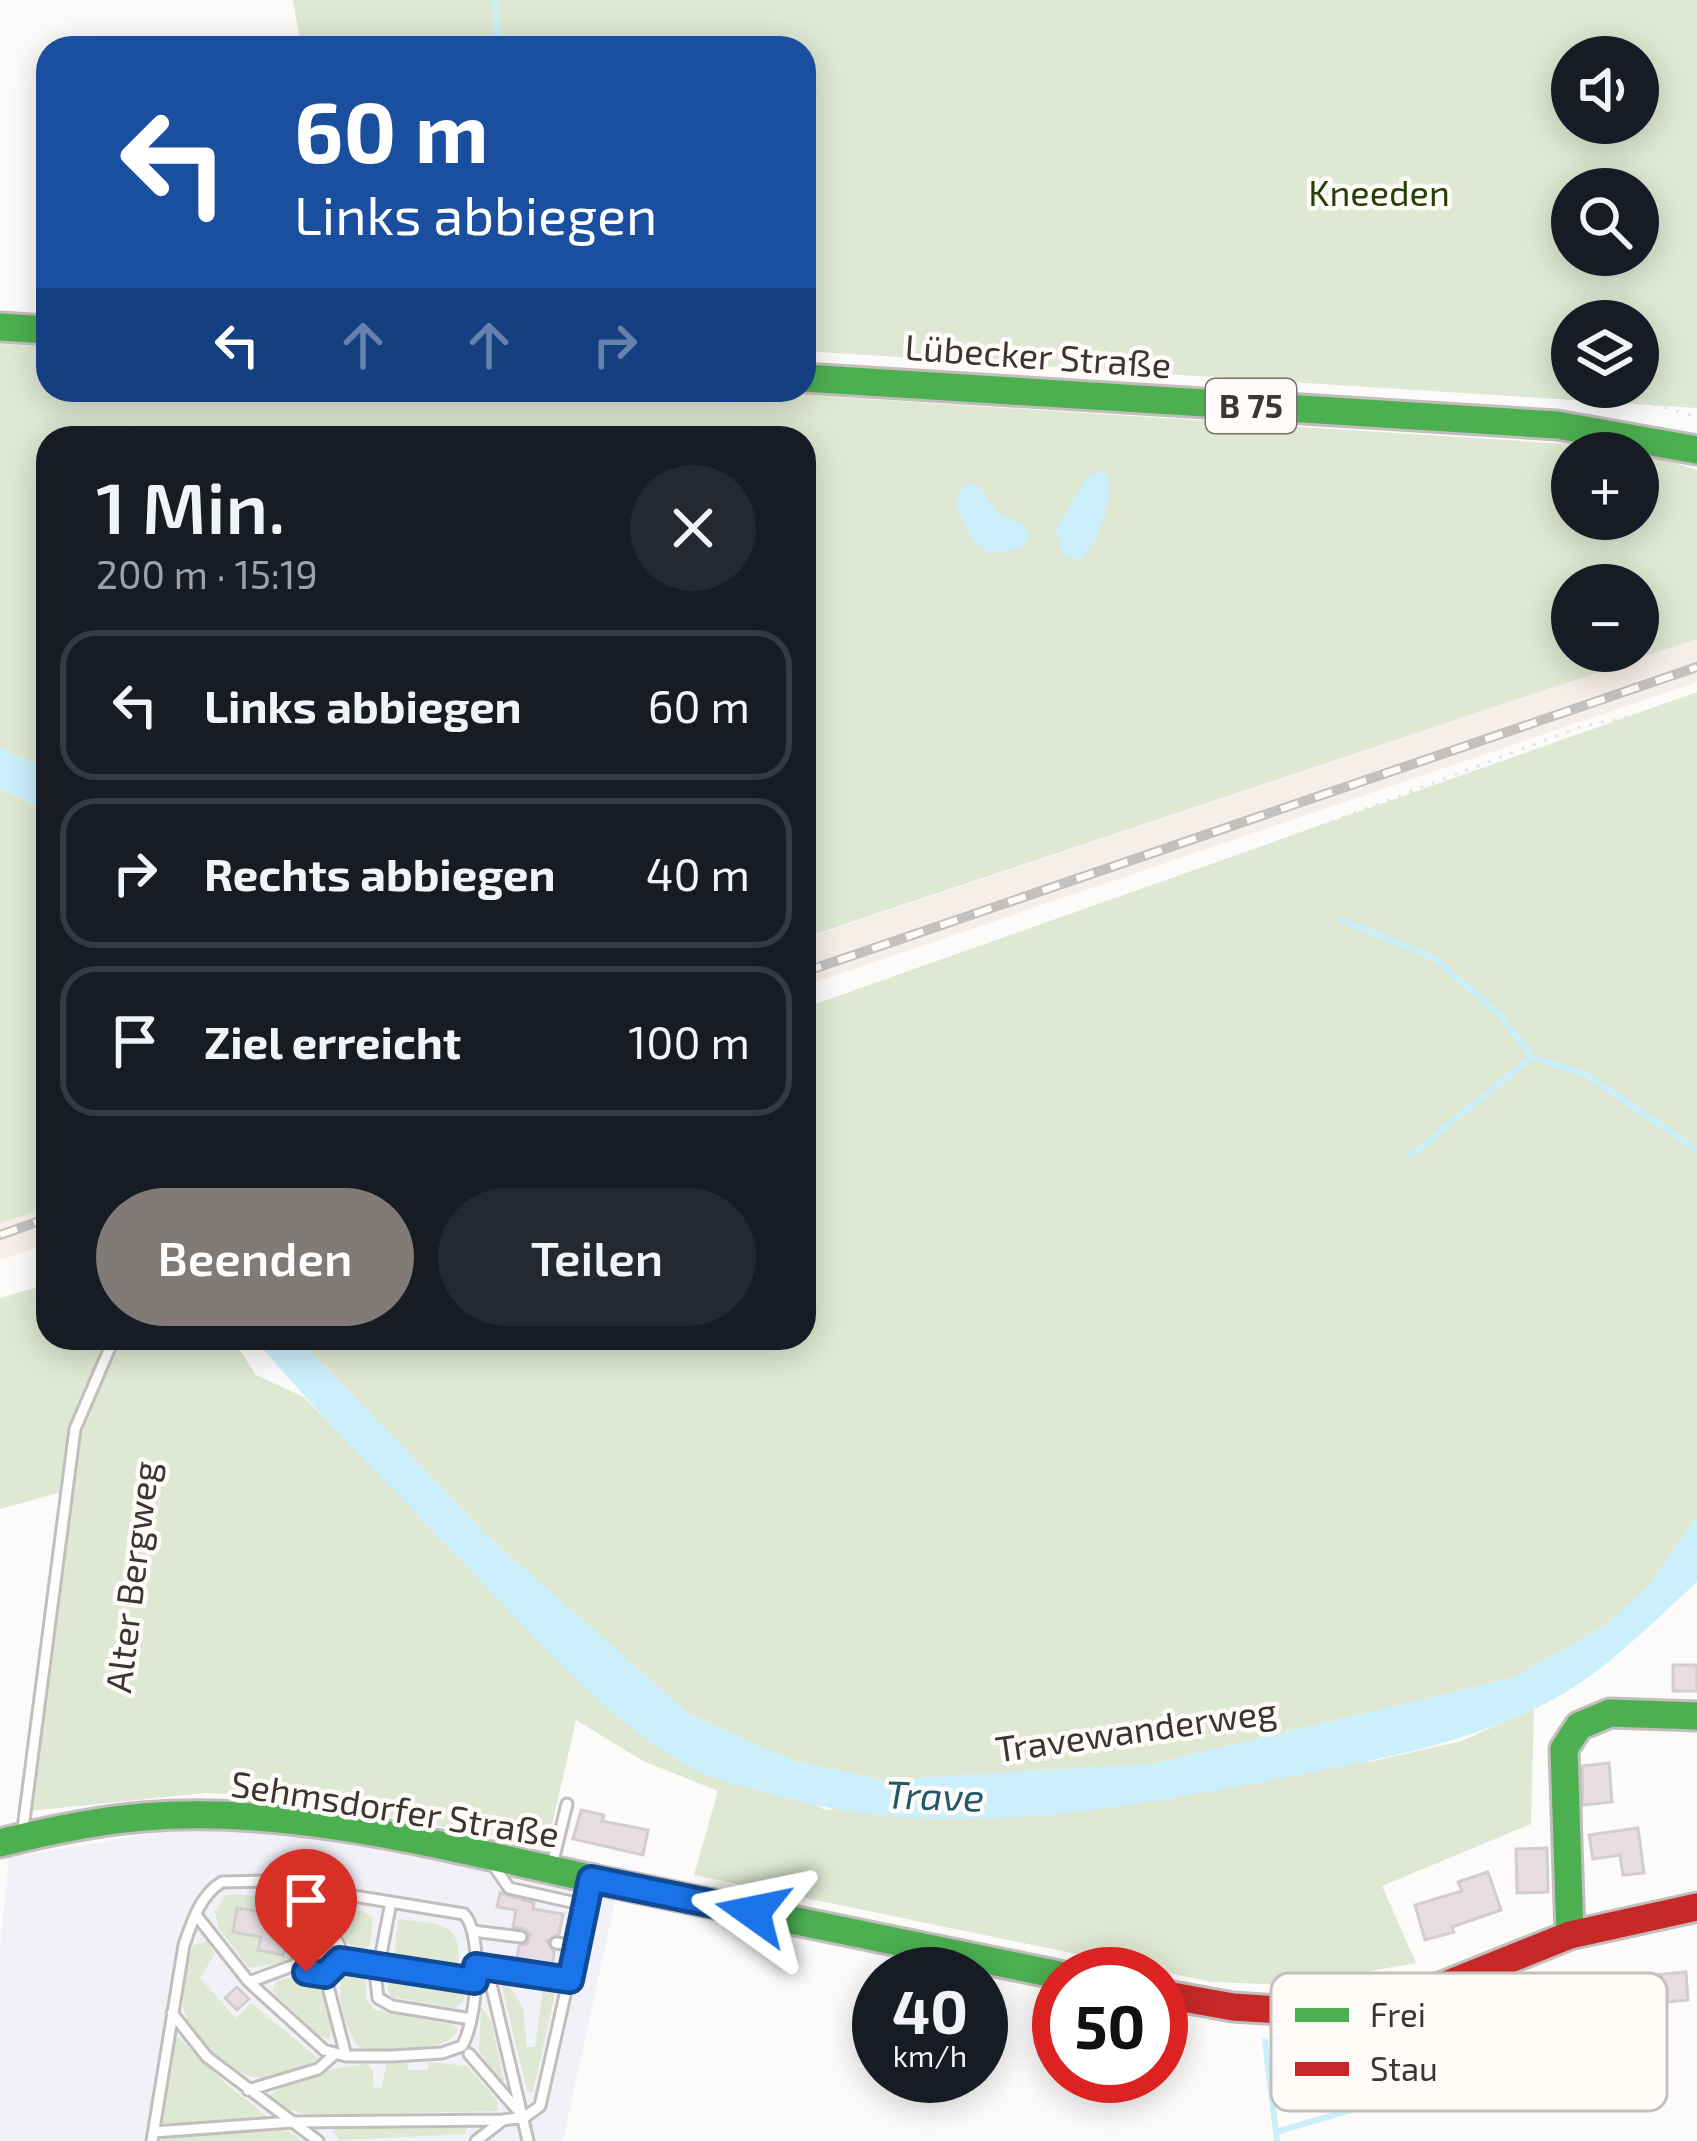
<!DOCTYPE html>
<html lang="de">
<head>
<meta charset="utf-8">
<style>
  :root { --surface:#171b24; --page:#242831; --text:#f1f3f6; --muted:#9ea1a6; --line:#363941; --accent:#807b77 }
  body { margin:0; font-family:"Exo 2",sans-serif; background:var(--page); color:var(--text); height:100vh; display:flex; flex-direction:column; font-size:45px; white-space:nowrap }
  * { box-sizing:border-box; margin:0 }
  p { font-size:39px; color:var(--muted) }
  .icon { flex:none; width:66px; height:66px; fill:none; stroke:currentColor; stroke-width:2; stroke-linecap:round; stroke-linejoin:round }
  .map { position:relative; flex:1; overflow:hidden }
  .details { position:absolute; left:36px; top:426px; width:780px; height:924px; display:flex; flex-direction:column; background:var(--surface); border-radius:36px; box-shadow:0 6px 30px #0003 }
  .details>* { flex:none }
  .guide { position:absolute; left:36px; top:36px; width:780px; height:366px; border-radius:36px; box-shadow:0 6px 30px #0003; background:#1a4fa0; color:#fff; overflow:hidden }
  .tools { position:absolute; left:1551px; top:36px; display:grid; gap:24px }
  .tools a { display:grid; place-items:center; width:108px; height:108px; border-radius:50%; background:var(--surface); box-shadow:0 6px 30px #0003; font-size:60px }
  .speed { position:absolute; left:852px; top:1947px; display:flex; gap:24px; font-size:60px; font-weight:700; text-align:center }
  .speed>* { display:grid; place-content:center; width:156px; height:156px; border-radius:50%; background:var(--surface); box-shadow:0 6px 30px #0003; line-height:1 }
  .speed small { font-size:30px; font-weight:400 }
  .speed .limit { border:18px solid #d22; background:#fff; color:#111 }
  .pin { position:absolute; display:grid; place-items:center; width:102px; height:102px; color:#fff; margin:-123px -51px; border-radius:50% 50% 50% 0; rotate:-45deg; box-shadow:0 0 12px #0007 }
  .pin .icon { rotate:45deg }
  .me { position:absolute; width:132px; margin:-66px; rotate:282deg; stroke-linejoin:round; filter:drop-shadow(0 0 9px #0008) }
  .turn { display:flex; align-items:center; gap:42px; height:252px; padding:0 60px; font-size:54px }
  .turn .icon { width:156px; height:156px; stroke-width:2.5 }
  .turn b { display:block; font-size:84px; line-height:102px }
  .lanes { display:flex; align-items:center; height:114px; padding:0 60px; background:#0003; justify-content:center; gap:60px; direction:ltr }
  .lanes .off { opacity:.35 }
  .round { display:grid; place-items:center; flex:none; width:126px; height:126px; border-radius:63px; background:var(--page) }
  .headline { display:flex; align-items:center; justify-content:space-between; height:204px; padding:0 60px }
  h1 { font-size:72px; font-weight:600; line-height:90px }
  .action { display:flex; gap:24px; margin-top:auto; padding:24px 60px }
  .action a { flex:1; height:138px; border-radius:72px; background:var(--accent); color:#fff; font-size:48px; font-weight:600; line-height:138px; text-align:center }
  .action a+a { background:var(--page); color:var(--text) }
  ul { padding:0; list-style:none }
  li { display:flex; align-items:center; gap:36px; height:150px; margin:0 24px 18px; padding:0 36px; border:6px solid var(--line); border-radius:36px }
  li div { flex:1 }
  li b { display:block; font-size:45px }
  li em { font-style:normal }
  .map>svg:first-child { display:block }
</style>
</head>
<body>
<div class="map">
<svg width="1697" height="2141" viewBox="0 0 1697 2141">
  <rect width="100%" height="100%" fill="#fdfbfa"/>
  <path fill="#f3f1f8" d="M 195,1826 L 270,1828 L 616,1897 L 563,2141 L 0,2141 L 0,1948 L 9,1858 Z"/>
  <path fill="#f6eee8" d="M 1697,639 L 1697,682 L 804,986 L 804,939 Z
    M 48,1206 L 48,1244 L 0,1260 L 0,1222 Z"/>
  <path fill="#dee8d2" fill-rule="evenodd" d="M 293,0 L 1697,0 L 1697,408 L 804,351 L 804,48 L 301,48 ZM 1572,57 L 1638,57 L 1638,123 L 1572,123 ZM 1572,189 L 1638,189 L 1638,255 L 1572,255 ZM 1572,321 L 1638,321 L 1638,387 L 1572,387 Z
    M 0,344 L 48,347 L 48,390 L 726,390 L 1630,448 L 1697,470 L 1697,639 L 804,938 L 804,438 L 48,438 L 48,770 L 0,748 ZM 1572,453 L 1638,453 L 1638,519 L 1572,519 ZM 1572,585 L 1638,585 L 1638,651 L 1572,651 Z
    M 1697,692 L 1697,1516 L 1649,1585 L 1606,1625 L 1512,1678 L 1152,1764 L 884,1780 L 793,1761 L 689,1714 L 494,1542 L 298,1338 L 804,1338 L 804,1008 Z
    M 0,789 L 37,806 L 48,816 L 48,1207 L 0,1223 Z
    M 48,1284 L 48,1338 L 232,1338 L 256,1375 L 304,1397 L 540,1642 L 825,1810 L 1374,1761 L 1461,1741 L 1534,1709 L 1531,1824 L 1382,1886 L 1416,1963 L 1290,1985 L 1212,1982 L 694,1875 L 718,1791 L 643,1761 L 576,1720 L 547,1847 L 289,1797 L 206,1793 L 29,1811 L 72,1489 L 0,1509 L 0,1298 Z
    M 239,1894 L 314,1906 C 311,1928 297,1936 291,1957 L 277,1964 L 249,1968 L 218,1927 L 215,1911 L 226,1895 Z
    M 340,1910 L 362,1911 L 373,1917 L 370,1945 L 364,1952 L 355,1952 L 335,1926 L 335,1915 Z
    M 398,1919 C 435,1924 463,1919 458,1965 L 394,1958 Z
    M 207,1941 L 215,1954 L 200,1978 L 236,2018 L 251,2003 L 319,2059 C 274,2080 256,2090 216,2055 C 174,2018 178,1996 193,1945 Z
    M 346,1973 L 366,1977 L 366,1999 L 375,2010 L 451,2024 L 458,2030 C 447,2054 386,2050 360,2048 C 346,2033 332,1989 346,1973 Z
    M 299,1975 C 322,1982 340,2018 329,2039 L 317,2035 L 272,1991 L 276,1981 Z
    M 500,1978 L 505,1979 L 523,2008 L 527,2047 L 535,2047 L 543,1988 L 549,1985 L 556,1989 L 533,2092 L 527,2091 Z
    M 391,1981 L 454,1989 L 464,1994 L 463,2002 L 454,2008 L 392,1997 L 387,1989 Z
    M 481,2007 L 491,2020 L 504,2081 L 499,2081 L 479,2051 Z
    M 178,2037 L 231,2088 L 270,2119 L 170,2127 L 160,2121 L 171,2048 Z
    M 429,2062 L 467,2066 L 497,2100 L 498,2111 L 311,2115 L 289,2110 L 270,2096 C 290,2076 340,2066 368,2064 L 373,2071 L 373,2087 L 382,2088 L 386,2064 L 407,2063 L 408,2070 L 428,2070 Z
    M 460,2124 L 467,2127 L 465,2134 L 340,2140 L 333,2132 L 338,2127 Z
    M 265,2129 L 286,2130 L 302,2141 L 160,2141 L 166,2134 Z"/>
  <path fill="#cbeffb" d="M 1099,470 L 1109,476 C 1112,503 1100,540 1081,559 L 1064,557 L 1056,528 L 1087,477 Z
    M 968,484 L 978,486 L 1002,517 L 1024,524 L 1030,536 L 1022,548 L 989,554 L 974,542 L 956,508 L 959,491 Z
    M 0,748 L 48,770 L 48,816 L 37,806 L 0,789 Z
    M 254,1338 L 298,1338 L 494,1542 L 689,1714 L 793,1761 L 884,1780 L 1152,1764 L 1512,1678 L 1606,1625 L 1649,1585 L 1697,1516 L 1697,1582 C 1645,1629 1598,1680 1534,1709 C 1451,1748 1361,1763 1272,1780 C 1106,1812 936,1842 770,1794 C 748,1787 721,1783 701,1773 C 611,1727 539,1642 470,1570 C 397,1494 322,1419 254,1338 Z"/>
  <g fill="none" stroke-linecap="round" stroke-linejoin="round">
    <path stroke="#cbeffb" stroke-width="6" d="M 495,0 L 497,48
      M 1341,920 L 1434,958 L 1501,1016 L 1532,1057 L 1585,1074 L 1697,1150
      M 1410,1156 L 1532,1057
      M 1265,2041 L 1277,2141
      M 1276,2132 L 1425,2088"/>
  </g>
  <path fill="#e8dde2" stroke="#d2ced0" stroke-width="3" d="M 1673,1665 L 1697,1665 L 1697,1691 L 1673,1691 Z
    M 1609,1763 L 1612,1802 L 1583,1805 L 1582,1766 Z
    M 581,1810 L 604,1815 L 602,1821 L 648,1830 L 643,1855 L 573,1839 Z
    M 1638,1828 L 1644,1873 L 1623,1875 L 1620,1855 L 1593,1859 L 1589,1835 Z
    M 1547,1848 L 1548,1892 L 1517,1893 L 1516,1849 Z
    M 1488,1872 L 1501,1910 L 1452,1927 L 1454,1932 L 1425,1940 L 1415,1905 L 1462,1891 L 1458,1882 Z
    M 500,1893 L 534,1903 L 533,1909 L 563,1914 L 559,1934 L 547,1941 L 554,1952 L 552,1965 L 517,1959 L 519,1946 L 527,1943 L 530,1935 L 525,1929 L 513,1927 L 516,1910 L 497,1907 Z
    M 237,1908 L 295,1917 L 283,1955 L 258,1950 L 261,1937 L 233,1932 Z
    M 1686,1972 L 1688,2000 L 1655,2003 L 1653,1975 Z
    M 237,1987 L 249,1999 L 237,2010 L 225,1998 Z"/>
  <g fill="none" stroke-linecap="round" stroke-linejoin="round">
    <defs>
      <path id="lane" d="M 22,1836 L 75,1429 L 114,1338
        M 491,1862 L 509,1888 L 585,1905
        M 551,1869 L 567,1804
        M 391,1902 L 376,1980 L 378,1998 L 392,2006 L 471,2019
        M 473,1931 L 521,1937
        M297 1954a22 22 0 1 1 44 0a22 22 0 1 1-44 0Z
        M 322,1933 L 329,1892
        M 556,1943 L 577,1946
        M 340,1960 L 475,1981
        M 476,1966 L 491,1984 L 528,2141
        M 476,1966 L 570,1980
        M 325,1975 L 346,2056
        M 249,1982 L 300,1963
        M 172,2013 L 207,2057 L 318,2141
        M 469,2054 L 521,2114
        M 248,2090 L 318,2069 L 335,2054
        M 154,2132 L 292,2122 L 503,2120
        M 152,2141 L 184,1945 C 192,1922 200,1895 222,1882 L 262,1881 L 464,1914 C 484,1935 477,2021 462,2046 L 442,2053 L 393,2056 L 346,2056 L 324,2050 L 249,1982 L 196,1915
        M 476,2141 L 503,2120 L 525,2117 L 540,2106 L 590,1884"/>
      <path id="fast" d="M 0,327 L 48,330
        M 804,378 L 1557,425 L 1697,450
        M 0,1843 C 48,1831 94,1821 143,1817 C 300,1804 460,1851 612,1883 C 761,1913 910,1944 1059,1975
        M 1570,1935 L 1564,1749 L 1579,1726 L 1610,1713 L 1697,1716"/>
      <path id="jam" d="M 1161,1994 L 1233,2007 L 1310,2012 L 1440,1987 L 1570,1935 L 1697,1907"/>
    </defs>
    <use href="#lane" stroke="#c2bebb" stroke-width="15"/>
    <use href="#fast" stroke="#c2bebb" stroke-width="33"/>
    <use href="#jam" stroke="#c2bebb" stroke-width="33"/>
    <path stroke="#e4e3e3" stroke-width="3" stroke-dasharray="3 9" stroke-linecap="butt" d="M 560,0 L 607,48
      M 1647,0 L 1661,254 L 1697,322
      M 310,48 L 304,14 L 322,0
      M 464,48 L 471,0
      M 711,48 L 752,0
      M 804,348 L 1608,391 L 1697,417
      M 32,372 L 48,373
      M 122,390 L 133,417 L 135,438
      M 639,410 L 668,397 L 747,404 L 754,390
      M 0,422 L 15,414 L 29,397 L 28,354
      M 0,556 L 48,550
      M 0,725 L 48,742
      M 804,1023 L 1580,727 L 1697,702
      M 333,1338 L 656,1652 L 752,1714 L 855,1745 L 910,1752 L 966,1752 L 1129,1736 L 1320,1704 L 1434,1679 L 1494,1661 L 1548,1630 L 1591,1595 L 1631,1552 L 1665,1510 L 1697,1445
      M 0,1373 L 82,1372
      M 0,1500 L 30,1491 L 34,1372
      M 104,1798 L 162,1348 L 127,1346
      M 1077,1961 L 1140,1974
      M 1334,1982 L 1378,1974"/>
    <use href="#lane" stroke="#fffefe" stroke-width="9"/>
    <use href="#fast" stroke="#4caf50" stroke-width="27"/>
    <use href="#jam" stroke="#c62828" stroke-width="27"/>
    <defs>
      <path id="rail" d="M 804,972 L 1697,667
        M 0,1235 L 48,1218"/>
    </defs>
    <use href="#rail" stroke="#c2c1c0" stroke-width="10"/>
    <use href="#rail" stroke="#fefbf9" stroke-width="6" stroke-dasharray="18" stroke-linecap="butt"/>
  </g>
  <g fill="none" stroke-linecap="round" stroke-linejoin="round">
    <defs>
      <path id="route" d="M 306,1972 L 325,1975 L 340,1960 L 475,1981 L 476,1966 L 570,1980 L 591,1879 L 753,1912"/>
    </defs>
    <use href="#route" stroke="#114b97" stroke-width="30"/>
    <use href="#route" stroke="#1a73e8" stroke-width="21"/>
  </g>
  <g text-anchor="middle" stroke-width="9" stroke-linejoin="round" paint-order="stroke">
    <rect fill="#fefbf9" stroke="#76716d" stroke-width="3" x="1206" y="379" width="90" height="54" rx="9"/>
    <g font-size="33" font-weight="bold" fill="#3c3631">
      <text x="1251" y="418">B 75</text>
    </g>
    <g font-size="36" fill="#283f07" stroke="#fefbf9">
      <text x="1379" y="206">Kneeden</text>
    </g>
    <g font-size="36" fill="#3c3631" stroke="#fefbf9">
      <text transform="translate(1038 356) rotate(4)" y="13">Lübecker Straße</text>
      <text transform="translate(132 1577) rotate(-83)" y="13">Alter Bergweg</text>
      <text transform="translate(1136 1730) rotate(-8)" y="13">Travewanderweg</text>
      <text transform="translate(395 1809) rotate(9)" y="13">Sehmsdorfer Straße</text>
    </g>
    <g font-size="39" font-style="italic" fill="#235a6a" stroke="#fefbf9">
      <text transform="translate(935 1796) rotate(2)" y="14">Trave</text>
    </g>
  </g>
  <rect x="1271" y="1973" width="396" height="138" rx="18" fill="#fefbf9" stroke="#c4c0bd" stroke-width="3"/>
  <rect x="1295" y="2008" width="54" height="14" fill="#4caf50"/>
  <rect x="1295" y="2062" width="54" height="14" fill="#c62828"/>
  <g font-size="33" fill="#3c3631">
    <text x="1370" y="2027">Frei</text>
    <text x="1370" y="2081">Stau</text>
  </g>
</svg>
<div class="tools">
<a><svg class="icon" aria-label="sound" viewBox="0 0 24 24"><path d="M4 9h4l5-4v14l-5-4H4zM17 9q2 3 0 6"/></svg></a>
<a><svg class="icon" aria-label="search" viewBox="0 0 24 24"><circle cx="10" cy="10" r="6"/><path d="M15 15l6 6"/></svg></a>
<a><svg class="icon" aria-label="layers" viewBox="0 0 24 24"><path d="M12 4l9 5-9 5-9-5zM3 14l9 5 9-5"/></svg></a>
<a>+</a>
<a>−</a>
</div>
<div class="speed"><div>40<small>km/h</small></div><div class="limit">50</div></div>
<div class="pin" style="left:306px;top:1972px;background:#d93025"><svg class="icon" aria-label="arrive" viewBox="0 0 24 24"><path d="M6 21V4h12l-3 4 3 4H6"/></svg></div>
<svg class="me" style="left:753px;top:1912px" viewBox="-20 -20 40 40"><path d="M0-17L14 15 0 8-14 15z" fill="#1a73e8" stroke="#fff" stroke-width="4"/></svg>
<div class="guide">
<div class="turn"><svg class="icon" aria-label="left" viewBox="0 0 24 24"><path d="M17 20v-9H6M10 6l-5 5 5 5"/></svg><div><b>60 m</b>Links abbiegen</div></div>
<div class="lanes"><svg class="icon" aria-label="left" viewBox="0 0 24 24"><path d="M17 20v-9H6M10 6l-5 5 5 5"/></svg><svg class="icon off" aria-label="ahead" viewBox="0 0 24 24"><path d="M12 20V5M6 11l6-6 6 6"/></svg><svg class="icon off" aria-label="ahead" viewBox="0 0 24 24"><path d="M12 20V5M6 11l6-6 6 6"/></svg><svg class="icon off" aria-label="right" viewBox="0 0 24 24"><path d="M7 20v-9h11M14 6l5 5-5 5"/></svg></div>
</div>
<section class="details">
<div class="headline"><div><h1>1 Min.</h1><p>200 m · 15:19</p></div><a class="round"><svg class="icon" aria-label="close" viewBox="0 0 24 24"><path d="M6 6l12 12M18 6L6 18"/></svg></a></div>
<ul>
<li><svg class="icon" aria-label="left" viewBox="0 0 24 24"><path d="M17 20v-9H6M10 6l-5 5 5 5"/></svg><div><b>Links abbiegen</b></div><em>60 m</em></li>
<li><svg class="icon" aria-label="right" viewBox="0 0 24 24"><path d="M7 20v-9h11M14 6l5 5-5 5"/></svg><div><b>Rechts abbiegen</b></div><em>40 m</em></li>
<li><svg class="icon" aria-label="arrive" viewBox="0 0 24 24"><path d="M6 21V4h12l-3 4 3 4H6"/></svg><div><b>Ziel erreicht</b></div><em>100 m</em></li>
</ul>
<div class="action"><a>Beenden</a><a>Teilen</a></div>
</section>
</div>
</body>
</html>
